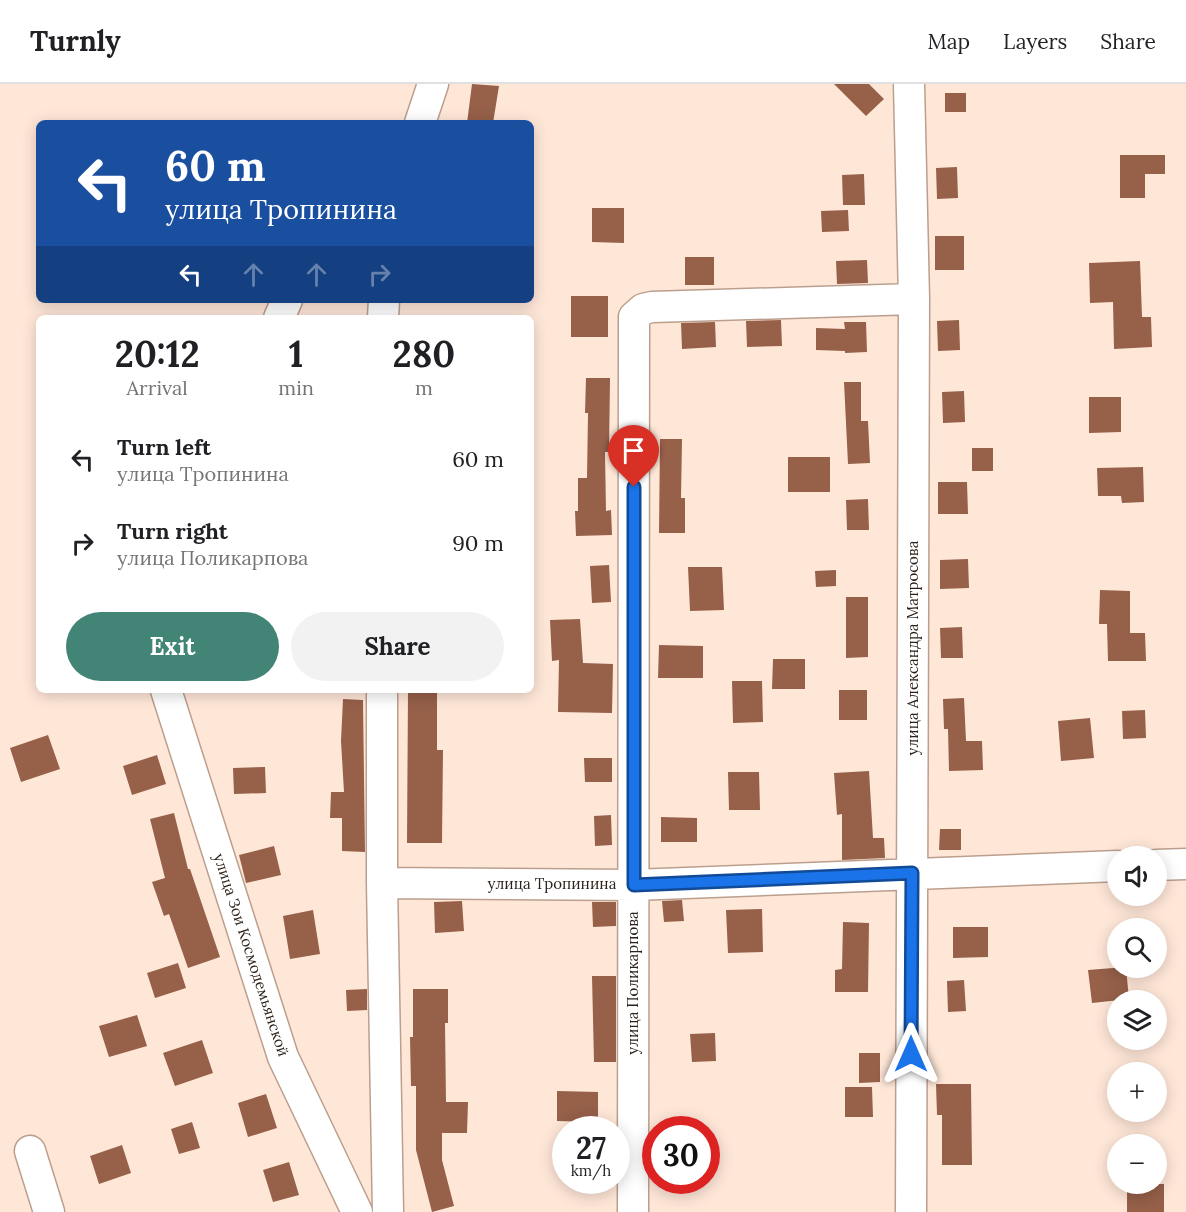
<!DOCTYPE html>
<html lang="en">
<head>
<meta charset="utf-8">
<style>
  :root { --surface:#fff; --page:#f2f2f2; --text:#202124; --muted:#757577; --line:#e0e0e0; --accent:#428476 }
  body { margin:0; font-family:Lora,serif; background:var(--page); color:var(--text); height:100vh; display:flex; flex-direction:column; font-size:22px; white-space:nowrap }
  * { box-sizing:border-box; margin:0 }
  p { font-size:20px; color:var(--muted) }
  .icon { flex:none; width:33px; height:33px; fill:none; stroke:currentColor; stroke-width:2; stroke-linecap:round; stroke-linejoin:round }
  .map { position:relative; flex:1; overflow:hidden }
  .side { position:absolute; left:36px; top:231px; width:498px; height:378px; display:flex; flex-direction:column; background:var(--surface); border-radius:9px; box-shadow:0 3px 15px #0003 }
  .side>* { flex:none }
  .hud { position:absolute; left:36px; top:36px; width:498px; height:183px; border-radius:9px; box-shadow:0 3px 15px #0003; background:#1a4fa0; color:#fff; overflow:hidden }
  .controls { position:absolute; left:1107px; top:762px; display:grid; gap:12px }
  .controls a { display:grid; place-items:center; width:60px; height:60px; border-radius:50%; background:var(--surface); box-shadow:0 3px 15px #0003; font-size:30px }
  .speed { position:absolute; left:552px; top:1032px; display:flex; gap:12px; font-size:30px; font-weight:700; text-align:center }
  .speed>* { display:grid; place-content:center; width:78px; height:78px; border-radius:50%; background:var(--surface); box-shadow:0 3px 15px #0003; line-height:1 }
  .speed small { font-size:15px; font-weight:400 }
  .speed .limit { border:9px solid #d22; background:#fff; color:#111 }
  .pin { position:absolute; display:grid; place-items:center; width:51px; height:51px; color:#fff; margin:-62px -26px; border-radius:50% 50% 50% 0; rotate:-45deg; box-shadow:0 0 6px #0007 }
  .pin .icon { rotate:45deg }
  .me { position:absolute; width:66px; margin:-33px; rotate:0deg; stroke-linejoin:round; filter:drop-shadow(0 0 4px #0008) }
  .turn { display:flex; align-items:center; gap:21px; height:126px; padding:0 30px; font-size:27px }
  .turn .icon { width:78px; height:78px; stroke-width:2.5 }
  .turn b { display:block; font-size:42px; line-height:51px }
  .lanes { display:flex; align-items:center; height:57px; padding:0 30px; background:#0003; justify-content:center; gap:30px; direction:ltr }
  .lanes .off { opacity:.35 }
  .eta { display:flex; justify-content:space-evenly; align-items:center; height:102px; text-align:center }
  .eta b { font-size:36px; font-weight:800; line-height:42px }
  .action { display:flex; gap:12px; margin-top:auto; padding:12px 30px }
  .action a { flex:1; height:69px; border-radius:36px; background:var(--accent); color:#fff; font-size:24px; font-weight:800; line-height:69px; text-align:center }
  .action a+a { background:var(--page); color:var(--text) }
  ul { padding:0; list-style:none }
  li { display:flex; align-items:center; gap:18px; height:84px; padding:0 30px }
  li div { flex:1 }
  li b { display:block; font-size:22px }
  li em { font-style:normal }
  header { display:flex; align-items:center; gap:36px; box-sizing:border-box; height:84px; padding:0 30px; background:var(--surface); border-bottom:2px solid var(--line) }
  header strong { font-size:28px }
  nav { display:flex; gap:33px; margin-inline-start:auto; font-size:21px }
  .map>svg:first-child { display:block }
</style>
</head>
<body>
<header>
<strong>Turnly</strong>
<nav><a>Map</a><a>Layers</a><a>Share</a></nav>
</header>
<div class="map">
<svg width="1186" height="1128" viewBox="0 0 1186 1128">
  <rect width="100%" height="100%" fill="#ffe7d8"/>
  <path fill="#966049" d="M 472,0 L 499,2 L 493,39 L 467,39 Z
    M 834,0 L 869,0 L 884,15 L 866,32 Z
    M 945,9 L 966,9 L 966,28 L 945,28 Z
    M 1120,71 L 1165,71 L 1165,90 L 1145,90 L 1145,114 L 1120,114 Z
    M 957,83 L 958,114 L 937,115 L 936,84 Z
    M 864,90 L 865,121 L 843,121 L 842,91 Z
    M 592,124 L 624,124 L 624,159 L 592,158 Z
    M 848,126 L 849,147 L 822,148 L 821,127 Z
    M 935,152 L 964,152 L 964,186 L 935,186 Z
    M 685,173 L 714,173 L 714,201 L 685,201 Z
    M 867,176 L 868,199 L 837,200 L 836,177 Z
    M 1140,177 L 1142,233 L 1151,233 L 1152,263 L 1114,265 L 1113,218 L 1090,219 L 1089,179 Z
    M 571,212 L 608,212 L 608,253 L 571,253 Z
    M 781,236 L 782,262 L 747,263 L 746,237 Z
    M 959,236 L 960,266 L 938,267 L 937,237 Z
    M 715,238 L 716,263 L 682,265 L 681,239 Z
    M 844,238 L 866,238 L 867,268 L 845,269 L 845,267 L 816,266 L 816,244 L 845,245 Z
    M 586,294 L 610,294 L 609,368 L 605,368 L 606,427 L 611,426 L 612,451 L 576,452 L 575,427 L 578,427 L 578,394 L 587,394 L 588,329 L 585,329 Z
    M 844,298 L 861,298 L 861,337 L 868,337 L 870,379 L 848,380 Z
    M 964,307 L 965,338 L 943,339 L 942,308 Z
    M 1089,313 L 1121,313 L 1121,348 L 1089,349 Z
    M 660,355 L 682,355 L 681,414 L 685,414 L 685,449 L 659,449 Z
    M 972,364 L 993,364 L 993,387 L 972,387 Z
    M 788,373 L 830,373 L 830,408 L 788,408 Z
    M 1143,383 L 1144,418 L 1122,419 L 1121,412 L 1098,412 L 1097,384 Z
    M 938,398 L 967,398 L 968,430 L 938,430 Z
    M 868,415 L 869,446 L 847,446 L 846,416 Z
    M 968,475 L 969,504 L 940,505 L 940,476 Z
    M 609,481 L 611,518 L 592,519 L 590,482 Z
    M 688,483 L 722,483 L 724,526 L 690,527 Z
    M 836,486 L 836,502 L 816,503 L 815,487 Z
    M 1100,506 L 1130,507 L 1130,549 L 1145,549 L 1146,577 L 1108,577 L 1107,540 L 1099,540 Z
    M 846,513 L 868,513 L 868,573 L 846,574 Z
    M 580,535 L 583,579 L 613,580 L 612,629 L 558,628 L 559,576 L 552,577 L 550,536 Z
    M 962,543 L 963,574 L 941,574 L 940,544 Z
    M 659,561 L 703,562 L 703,594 L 658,594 Z
    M 773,575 L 805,575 L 805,605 L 772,605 Z
    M 732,597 L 762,597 L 763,638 L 733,639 Z
    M 408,606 L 437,606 L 437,666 L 443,666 L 442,759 L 407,759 Z
    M 839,606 L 867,606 L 867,636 L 839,636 Z
    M 964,614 L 966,657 L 982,657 L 983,686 L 949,687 L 948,645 L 944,645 L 943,615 Z
    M 343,615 L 363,616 L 365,768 L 342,767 L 342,734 L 330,734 L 331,708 L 344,708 L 341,657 Z
    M 1145,626 L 1146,654 L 1123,655 L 1122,627 Z
    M 1090,634 L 1094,674 L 1061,677 L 1058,637 Z
    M 48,651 L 60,685 L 21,698 L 10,664 Z
    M 157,671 L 166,700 L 132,711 L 123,682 Z
    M 584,674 L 612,674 L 612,698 L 585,698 Z
    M 265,683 L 266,709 L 234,710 L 233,684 Z
    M 869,687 L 873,754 L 884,754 L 885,774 L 842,776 L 842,730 L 837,731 L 834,689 Z
    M 728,688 L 759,688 L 760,726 L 729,726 Z
    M 174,729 L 188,785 L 190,785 L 220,873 L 188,884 L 169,830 L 164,832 L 152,798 L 165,794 L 150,735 Z
    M 611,731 L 612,761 L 595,762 L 594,732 Z
    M 661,733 L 697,734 L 697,758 L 661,758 Z
    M 940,745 L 961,745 L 961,766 L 939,766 Z
    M 274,762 L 281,791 L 246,799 L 239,771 Z
    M 682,816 L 684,837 L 664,838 L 662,817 Z
    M 462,817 L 464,847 L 435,849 L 434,818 Z
    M 592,818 L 616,818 L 616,842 L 593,843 Z
    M 762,825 L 763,868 L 728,869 L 726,826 Z
    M 313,826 L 320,870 L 290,875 L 283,832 Z
    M 843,838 L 869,839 L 868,908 L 835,908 L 835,886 L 842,885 Z
    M 953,843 L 988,843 L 988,873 L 953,874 Z
    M 178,879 L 186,904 L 155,914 L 147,889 Z
    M 1113,884 L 1126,884 L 1129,915 L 1092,919 L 1088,886 Z
    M 592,892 L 616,892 L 616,978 L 594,978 Z
    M 964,896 L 966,927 L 948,928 L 947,897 Z
    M 367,905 L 367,926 L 347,927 L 346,906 Z
    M 413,905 L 448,905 L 448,939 L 445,939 L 446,1018 L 468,1018 L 467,1049 L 442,1049 L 442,1076 L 454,1122 L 432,1128 L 416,1066 L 416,1002 L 411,1002 L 410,953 L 413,953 Z
    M 137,931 L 147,962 L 109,973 L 99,942 Z
    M 715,949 L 716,977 L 692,978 L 690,950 Z
    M 202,956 L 213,989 L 175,1002 L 163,969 Z
    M 859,969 L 880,969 L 880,998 L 859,999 Z
    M 936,1000 L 971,1000 L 972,1081 L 942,1081 L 942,1031 L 937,1031 Z
    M 845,1003 L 872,1003 L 873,1033 L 845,1033 Z
    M 557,1007 L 598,1008 L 598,1038 L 557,1037 Z
    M 266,1010 L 277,1044 L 248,1053 L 238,1019 Z
    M 192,1038 L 200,1064 L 179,1070 L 171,1045 Z
    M 122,1061 L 131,1089 L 99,1100 L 90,1072 Z
    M 289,1078 L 299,1111 L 273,1118 L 263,1086 Z
    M 1127,1100 L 1164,1100 L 1164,1128 L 1127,1128 Z"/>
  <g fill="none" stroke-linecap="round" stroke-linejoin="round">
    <defs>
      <path id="minor" d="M 909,0 L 914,215 L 911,1128
        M 420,39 L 433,0
        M 279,234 L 287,216
        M 383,234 L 384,216
        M 166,606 L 283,973 L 357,1128
        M 382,606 L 382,799 L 388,1128
        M 1156,781 L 1186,780
        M 382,799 L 634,801 L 1118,782
        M 30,1067 L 49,1128
        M 633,1128 L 634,233 L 643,225 L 652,223 L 914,215"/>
    </defs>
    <use href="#minor" stroke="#bb9f8e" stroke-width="33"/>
    <use href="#minor" stroke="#fff" stroke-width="30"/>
  </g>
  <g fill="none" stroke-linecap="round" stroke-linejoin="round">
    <defs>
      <path id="route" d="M 634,403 L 634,801 L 912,789 L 911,970"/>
    </defs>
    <use href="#route" stroke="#114b97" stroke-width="15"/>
    <use href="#route" stroke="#1a73e8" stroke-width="10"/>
  </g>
  <g text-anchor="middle" stroke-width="4.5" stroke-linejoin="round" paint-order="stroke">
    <g font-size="15" fill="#2c221b" stroke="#fff">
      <text transform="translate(913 564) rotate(-90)" y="5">улица Александра Матросова</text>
      <text x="552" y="805">улица Тропинина</text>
      <text transform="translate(251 871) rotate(72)" y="5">улица Зои Космодемьянской</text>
      <text transform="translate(633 899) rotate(-90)" y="5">улица Поликарпова</text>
    </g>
  </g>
</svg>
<div class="controls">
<a><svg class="icon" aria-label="sound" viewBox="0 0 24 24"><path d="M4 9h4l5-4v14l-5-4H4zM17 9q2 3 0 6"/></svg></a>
<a><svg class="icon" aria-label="search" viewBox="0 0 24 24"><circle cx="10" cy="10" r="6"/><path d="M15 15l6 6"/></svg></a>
<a><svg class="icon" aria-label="layers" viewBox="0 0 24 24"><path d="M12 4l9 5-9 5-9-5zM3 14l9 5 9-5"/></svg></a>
<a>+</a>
<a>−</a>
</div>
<div class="speed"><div>27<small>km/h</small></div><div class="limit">30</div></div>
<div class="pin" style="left:634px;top:403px;background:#d93025"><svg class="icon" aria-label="arrive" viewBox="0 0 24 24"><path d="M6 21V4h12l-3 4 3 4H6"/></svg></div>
<svg class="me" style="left:911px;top:970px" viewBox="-20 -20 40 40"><path d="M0-17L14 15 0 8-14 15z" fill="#1a73e8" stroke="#fff" stroke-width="4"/></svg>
<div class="hud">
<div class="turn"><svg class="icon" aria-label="left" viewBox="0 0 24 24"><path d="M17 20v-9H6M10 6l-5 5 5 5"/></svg><div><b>60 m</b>улица Тропинина</div></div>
<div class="lanes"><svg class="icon" aria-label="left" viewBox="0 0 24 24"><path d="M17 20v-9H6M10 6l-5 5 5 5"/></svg><svg class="icon off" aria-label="ahead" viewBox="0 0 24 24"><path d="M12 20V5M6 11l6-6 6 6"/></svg><svg class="icon off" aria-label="ahead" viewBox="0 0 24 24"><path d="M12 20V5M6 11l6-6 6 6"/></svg><svg class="icon off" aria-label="right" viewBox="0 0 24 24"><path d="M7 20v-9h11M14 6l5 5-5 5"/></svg></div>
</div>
<section class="side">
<div class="eta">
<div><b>20:12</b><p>Arrival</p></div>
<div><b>1</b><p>min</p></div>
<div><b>280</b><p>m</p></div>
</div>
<ul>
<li><svg class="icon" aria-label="left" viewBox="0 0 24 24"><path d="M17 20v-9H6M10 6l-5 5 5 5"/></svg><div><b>Turn left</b><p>улица Тропинина</p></div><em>60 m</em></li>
<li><svg class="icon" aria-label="right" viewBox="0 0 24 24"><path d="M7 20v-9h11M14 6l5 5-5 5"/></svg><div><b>Turn right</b><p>улица Поликарпова</p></div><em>90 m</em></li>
</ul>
<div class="action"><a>Exit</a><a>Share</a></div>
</section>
</div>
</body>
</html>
